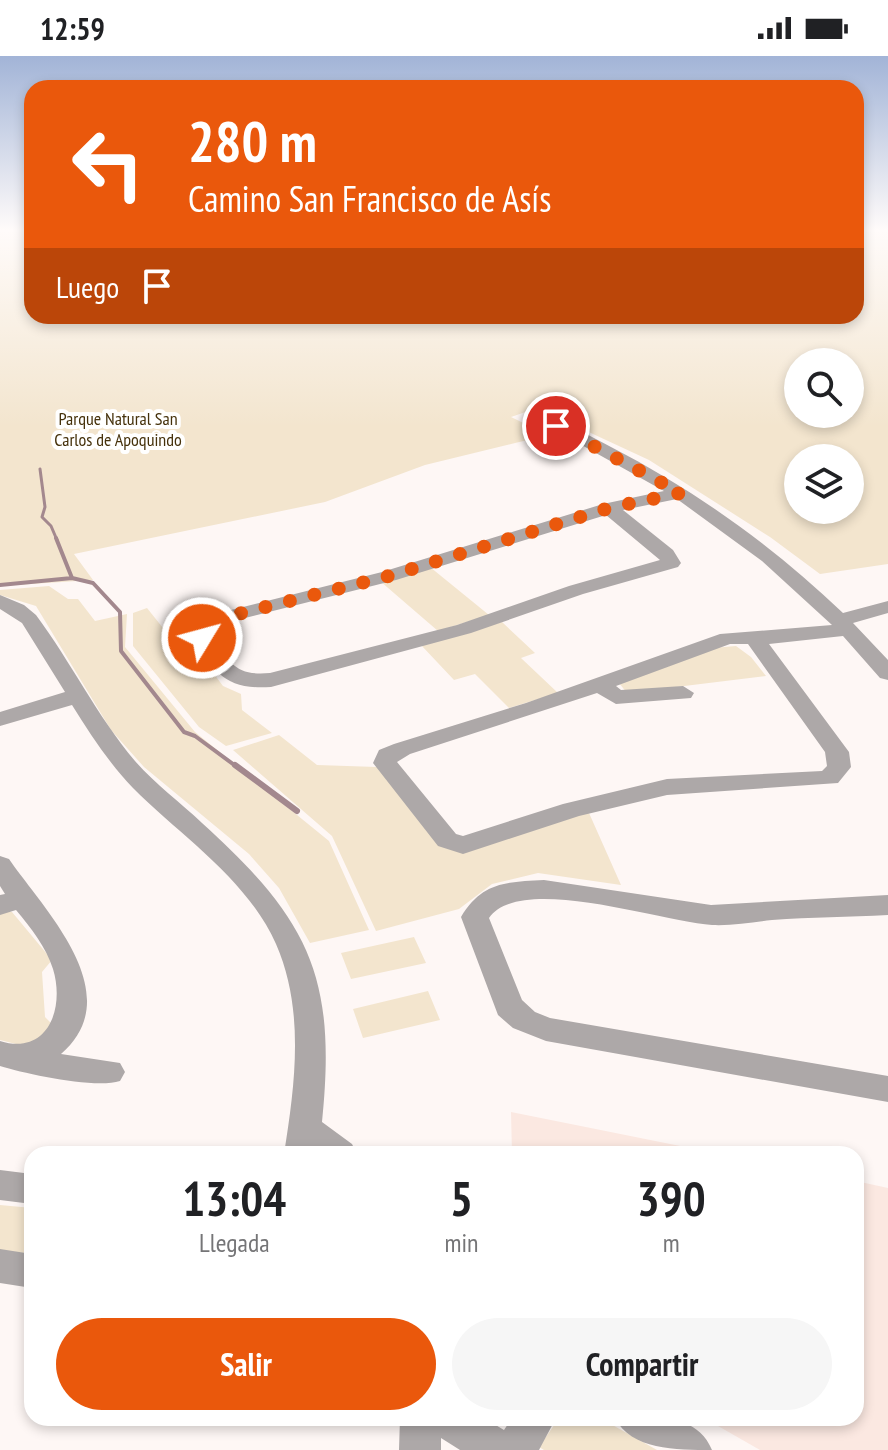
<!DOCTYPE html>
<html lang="es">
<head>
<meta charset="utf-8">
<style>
  :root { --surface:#fff; --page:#f6f6f6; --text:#202124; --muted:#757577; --accent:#ea580c }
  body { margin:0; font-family:"PT Sans Narrow",sans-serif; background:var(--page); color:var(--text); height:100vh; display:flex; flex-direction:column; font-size:30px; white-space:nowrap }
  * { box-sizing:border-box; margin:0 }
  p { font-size:26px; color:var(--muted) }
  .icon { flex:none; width:44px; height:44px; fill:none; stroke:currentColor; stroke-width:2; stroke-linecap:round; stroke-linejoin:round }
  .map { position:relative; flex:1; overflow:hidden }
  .drawer { position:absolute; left:24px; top:1090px; width:840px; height:280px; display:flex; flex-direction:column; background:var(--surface); border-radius:24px; box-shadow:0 4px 12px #0003 }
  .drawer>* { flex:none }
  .top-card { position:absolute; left:24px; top:24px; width:840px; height:244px; border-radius:24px; box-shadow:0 4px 12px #0003; background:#ea580c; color:#fff; overflow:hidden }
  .tools { position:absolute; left:784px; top:292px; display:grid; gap:16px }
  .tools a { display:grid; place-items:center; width:80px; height:80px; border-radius:50%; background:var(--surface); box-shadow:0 4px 12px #0003; font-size:40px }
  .pin { position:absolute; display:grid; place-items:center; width:68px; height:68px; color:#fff; margin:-34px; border:4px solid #fff; border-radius:50%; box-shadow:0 2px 8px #0007 }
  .me { position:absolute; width:88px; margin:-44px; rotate:53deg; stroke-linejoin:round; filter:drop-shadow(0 0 6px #0008) }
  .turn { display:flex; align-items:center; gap:28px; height:168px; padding:0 32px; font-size:36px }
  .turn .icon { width:104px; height:104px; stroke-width:2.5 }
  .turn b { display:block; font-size:56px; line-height:68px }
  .then { display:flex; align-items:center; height:76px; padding:0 32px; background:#0003; gap:16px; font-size:30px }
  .eta { display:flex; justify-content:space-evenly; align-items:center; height:136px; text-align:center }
  .eta b { font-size:48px; font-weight:700; line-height:56px }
  .button { display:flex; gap:16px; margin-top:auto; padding:16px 32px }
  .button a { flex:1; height:92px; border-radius:48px; background:var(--accent); color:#fff; font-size:32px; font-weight:700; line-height:92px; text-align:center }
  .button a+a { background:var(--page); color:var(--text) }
  .status { display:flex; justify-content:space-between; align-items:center; height:56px; padding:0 40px; background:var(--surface); direction:ltr }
  .status svg { height:22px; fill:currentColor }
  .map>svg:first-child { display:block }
</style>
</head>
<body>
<div class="status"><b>12:59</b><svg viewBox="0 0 49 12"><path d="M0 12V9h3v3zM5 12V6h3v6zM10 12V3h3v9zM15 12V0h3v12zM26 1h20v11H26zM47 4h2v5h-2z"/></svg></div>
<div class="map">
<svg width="888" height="1394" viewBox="0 0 888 1394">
  <rect width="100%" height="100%" fill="#fef7f5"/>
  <path fill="#fbe8e1" d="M 511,1056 L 720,1098 L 512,1098 Z
    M 856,1125 L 888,1132 L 888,1394 L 760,1394 L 704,1362 L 856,1362 Z"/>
  <path fill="#f3e5ce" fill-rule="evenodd" d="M 0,176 L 32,176 L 32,260 L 856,260 L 856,176 L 888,176 L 888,508 L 820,518 L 770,481 L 649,404 L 537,352 L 511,361 L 548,379 L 425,409 L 325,446 L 74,498 L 93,524 L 0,530 ZM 798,306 L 850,306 L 850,358 L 798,358 ZM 850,402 L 850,454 L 798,454 L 798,402 Z
    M 430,511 L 489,559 L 438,575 L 380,525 Z
    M 49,530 L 68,543 L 78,543 L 95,565 L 127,558 L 125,591 L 195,676 L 329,785 L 369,874 L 310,887 L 279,832 L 249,798 L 144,711 L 111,674 L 36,550 L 0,539 L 0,534 Z
    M 147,552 L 163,572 L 186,572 L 183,577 L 223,630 L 241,638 L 242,654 L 272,677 L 226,690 L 199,671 L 133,590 L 133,557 Z
    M 502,566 L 535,597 L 521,602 L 558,637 L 509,652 L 475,618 L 454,624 L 421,589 Z
    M 736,590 L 751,601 L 766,620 L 627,637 L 619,627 L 713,592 Z
    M 279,679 L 317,709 L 377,711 L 439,788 L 589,757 L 621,829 L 538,817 L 492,828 L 459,853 L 376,875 L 332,780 L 233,694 Z
    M 0,854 L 12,856 L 52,904 L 42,916 L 45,961 L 52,968 L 46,983 L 20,989 L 0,984 Z
    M 414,881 L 426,907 L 351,923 L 341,897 Z
    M 428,935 L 440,964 L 363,982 L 353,953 Z
    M 0,1149 L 32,1152 L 32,1198 L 0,1194 Z
    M 559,1362 L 600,1362 L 657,1394 L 544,1394 L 539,1391 Z"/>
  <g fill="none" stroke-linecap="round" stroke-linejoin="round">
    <path stroke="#a3888e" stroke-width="3" d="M 40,413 L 45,451 L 42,461 L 51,470 L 57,484"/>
    <path stroke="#a3888e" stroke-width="4" d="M 56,482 L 72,522
      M 0,529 L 72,522 L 93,527 L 120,556 L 121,595 L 184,676 L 195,680 L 237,711"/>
    <path stroke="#a3888e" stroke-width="6" d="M 235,709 L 297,755"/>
    <path fill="#ada8a8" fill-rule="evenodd" d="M 533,355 C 560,362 586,378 611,391 C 696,435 773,490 843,557 L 888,545 L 888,557 L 853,567 L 888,604 L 888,624 L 880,622 L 843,580 L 769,588 L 849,696 L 851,711 L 838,727 L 667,739 L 579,760 L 463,798 L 438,790 L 373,707 L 379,694 L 394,688 L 526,647 L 720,578 L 832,569 L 762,505 L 677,443 L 623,454 L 673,494 L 681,507 L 678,511 L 583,538 L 471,577 L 271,631 C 225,634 216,617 191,582 L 198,567 L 211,559 L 382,516 L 603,448 L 664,435 L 578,387 L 528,363 L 528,357 ZM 606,459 L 660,504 L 569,530 L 457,569 L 270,617 C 236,620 231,608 213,582 L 215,574 L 225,567 L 396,524 ZM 730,588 L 748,588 L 825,696 L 827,710 L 822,715 L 667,723 L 563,748 L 463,780 L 456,778 L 397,706 L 410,698 L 597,637 L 616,648 L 691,642 L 694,637 L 683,630 L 621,634 L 616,630 Z
      M 0,539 L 24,549 L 36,559 C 71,606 97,660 135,705 C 155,728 180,746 202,767 C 309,864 337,920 322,1066 L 352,1088 L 357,1098 L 284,1098 C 295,1029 305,954 276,888 C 247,823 182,781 133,732 C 109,707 90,678 72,649 L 0,670 L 0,656 L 65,636 L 22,567 L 0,553 Z
      M 0,800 L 9,803 C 44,854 130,938 61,998 L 120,1007 L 125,1016 L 120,1025 C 95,1033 26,1018 0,1010 L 0,985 C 48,1000 65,952 53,913 C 46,891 31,872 16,854 L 0,859 L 0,839 L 5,838 L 0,830 Z
      M 544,824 L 711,849 L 888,839 L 888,859 C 849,861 811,861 772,864 C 752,866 732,870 712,869 C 662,866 520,817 489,862 L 522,944 L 535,956 L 550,962 L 888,1020 L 888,1046 L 546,985 L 513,972 L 498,959 L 461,861 C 482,826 506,826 544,824 Z
      M 0,1114 L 32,1118 L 32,1148 L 0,1144 Z
      M 0,1193 L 32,1198 L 32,1232 L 0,1227 Z
      M 400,1362 L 484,1362 L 504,1374 L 512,1362 L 556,1362 L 539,1394 L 460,1394 L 441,1382 L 441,1394 L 399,1394 Z
      M 615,1362 C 650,1362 696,1355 712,1394 C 676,1394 631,1394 615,1362 Z"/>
  </g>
  <linearGradient id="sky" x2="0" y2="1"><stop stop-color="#a2b4d7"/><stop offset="0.47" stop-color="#fffbfa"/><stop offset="1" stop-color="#fffbfa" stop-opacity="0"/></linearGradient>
  <rect width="888" height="371" fill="url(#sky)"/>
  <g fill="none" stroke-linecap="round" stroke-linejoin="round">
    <path stroke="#ea580c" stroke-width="14" stroke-dasharray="0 25.2" d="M 202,582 L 205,571 L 218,563 L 389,520 L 609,452 L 681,437 L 556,370"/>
  </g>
  <g text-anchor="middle" stroke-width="8" stroke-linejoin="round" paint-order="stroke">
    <g font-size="18" fill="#45310b" stroke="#fff">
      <text x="118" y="369">Parque Natural San<tspan x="118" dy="21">Carlos de Apoquindo</tspan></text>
    </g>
  </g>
</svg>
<div class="tools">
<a><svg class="icon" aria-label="search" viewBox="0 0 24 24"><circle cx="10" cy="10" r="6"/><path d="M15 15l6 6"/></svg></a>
<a><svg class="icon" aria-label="layers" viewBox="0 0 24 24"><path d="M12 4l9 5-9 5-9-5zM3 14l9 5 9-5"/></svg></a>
</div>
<div class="pin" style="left:556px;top:370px;background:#d93025"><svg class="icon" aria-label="arrive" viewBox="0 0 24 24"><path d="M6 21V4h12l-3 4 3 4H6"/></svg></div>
<svg class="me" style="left:202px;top:582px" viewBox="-20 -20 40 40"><circle r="17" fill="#ea580c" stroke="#fff" stroke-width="3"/><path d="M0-11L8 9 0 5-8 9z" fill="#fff"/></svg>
<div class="top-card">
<div class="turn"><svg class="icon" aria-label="left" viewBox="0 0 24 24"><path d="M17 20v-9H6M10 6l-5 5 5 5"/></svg><div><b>280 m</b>Camino San Francisco de Asís</div></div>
<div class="then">Luego<svg class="icon" aria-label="arrive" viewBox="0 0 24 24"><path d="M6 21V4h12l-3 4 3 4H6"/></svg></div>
</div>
<section class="drawer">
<div class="eta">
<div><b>13:04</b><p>Llegada</p></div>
<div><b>5</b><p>min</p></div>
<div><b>390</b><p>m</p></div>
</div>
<div class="button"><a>Salir</a><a>Compartir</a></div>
</section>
</div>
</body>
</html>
